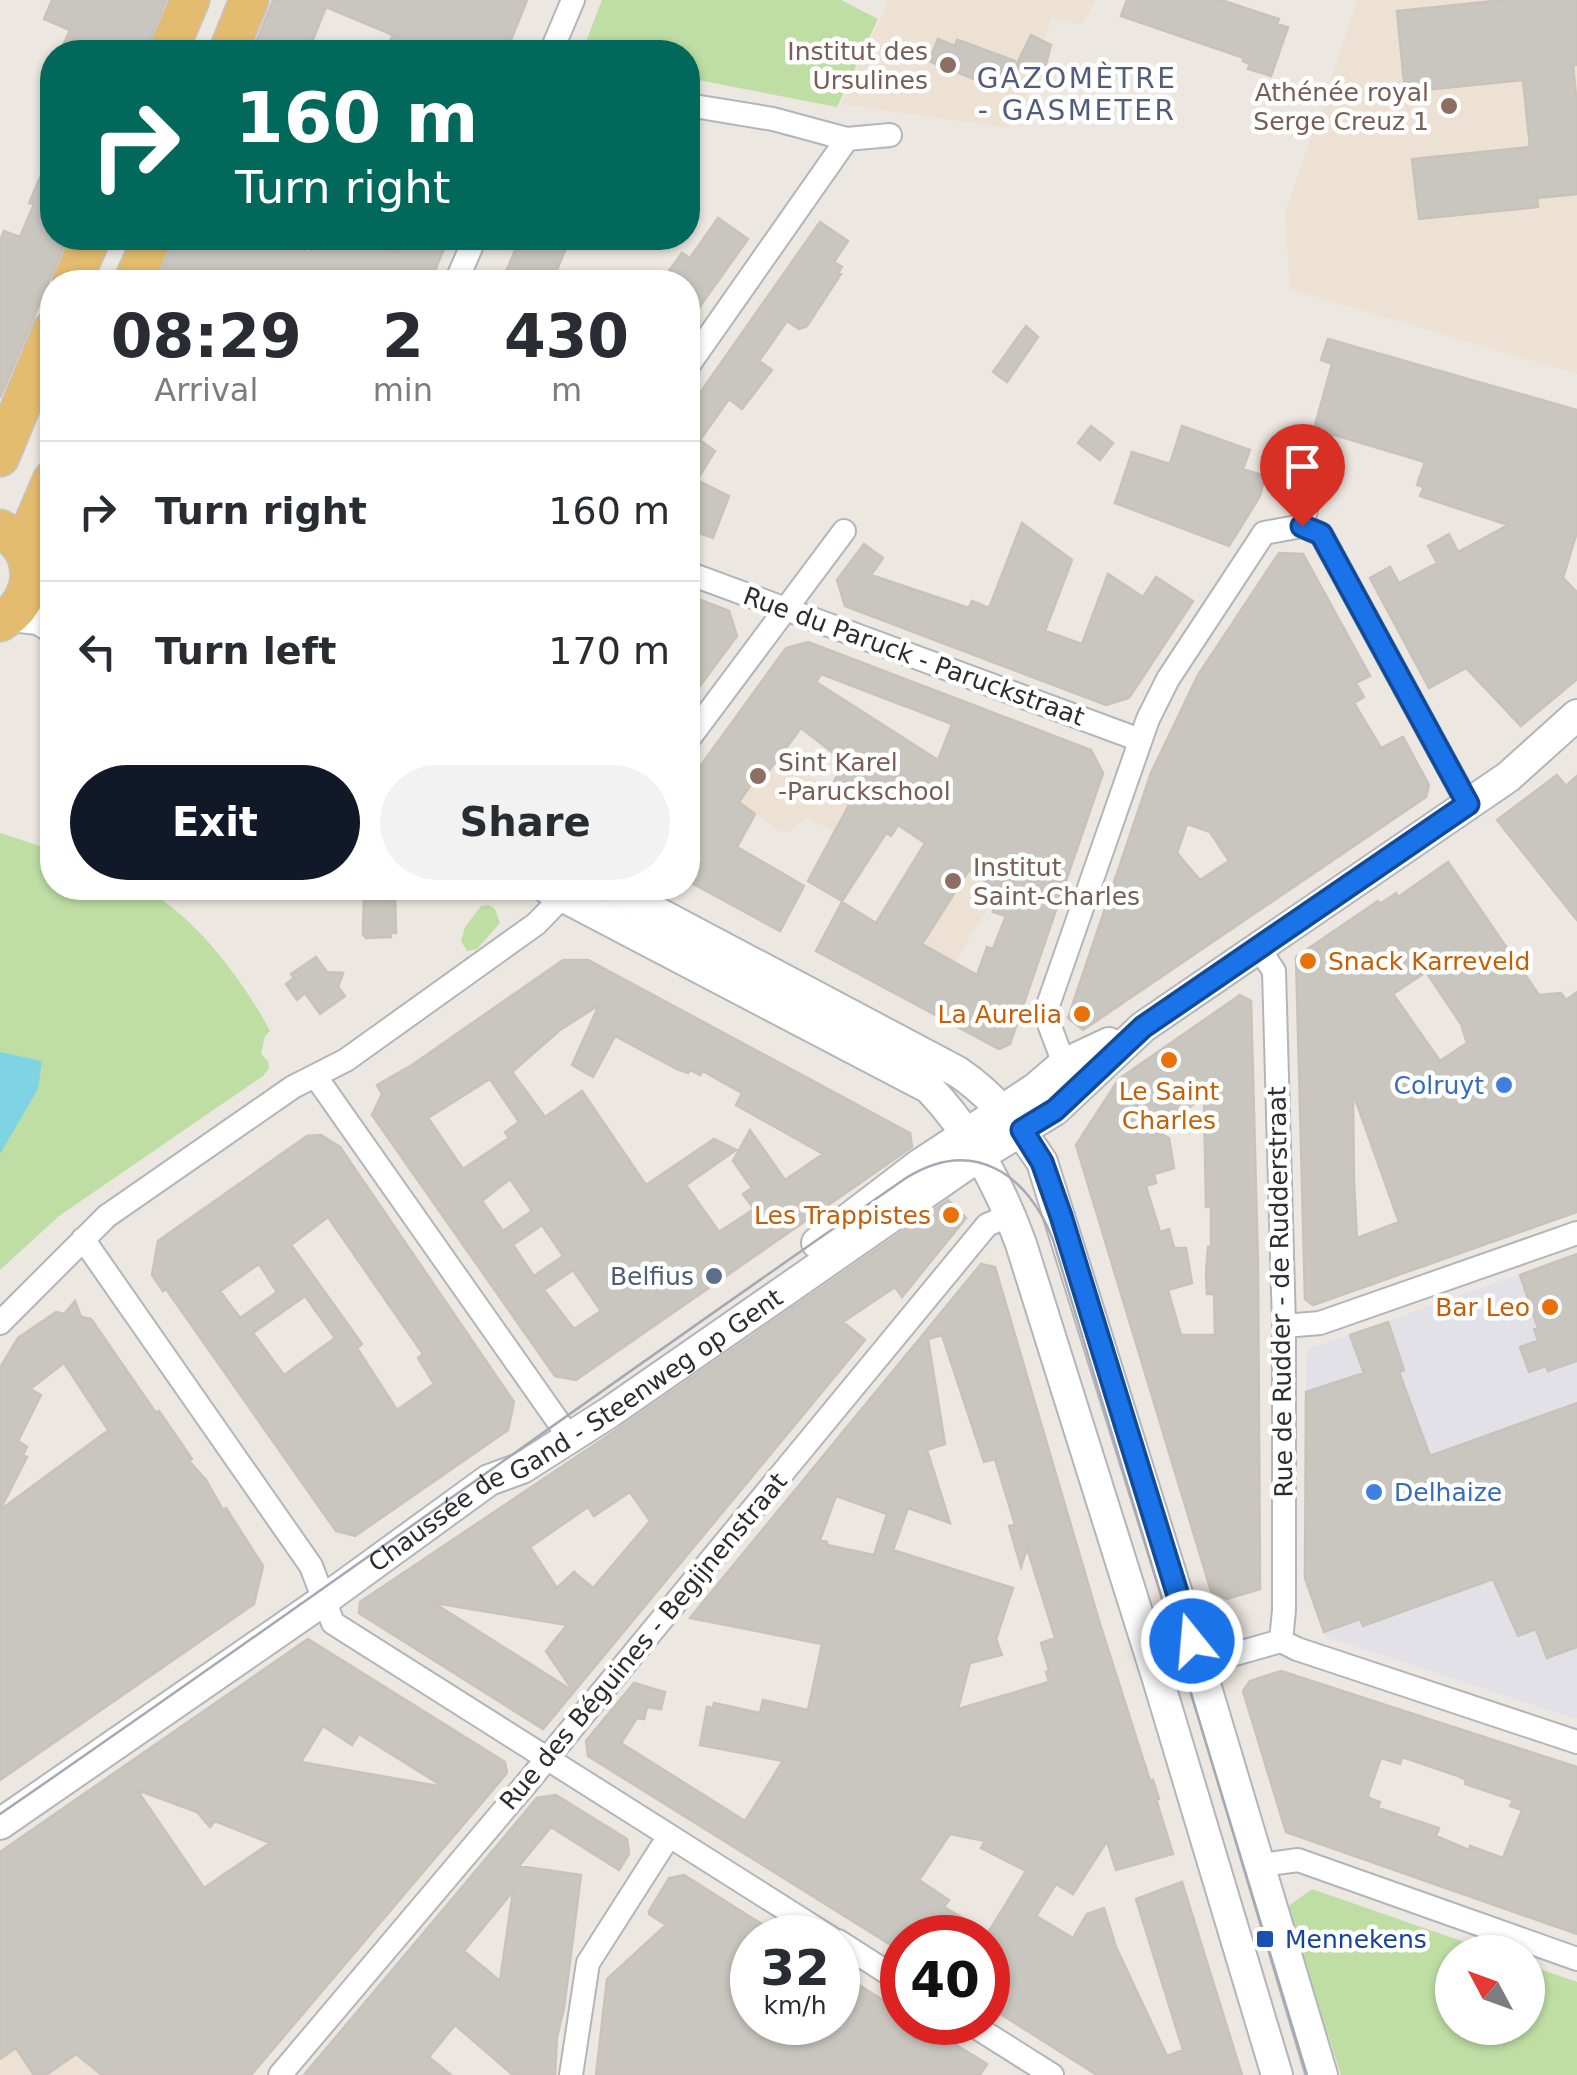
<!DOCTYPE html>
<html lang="en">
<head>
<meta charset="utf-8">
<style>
  :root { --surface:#fff; --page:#f2f2f3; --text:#2b2b33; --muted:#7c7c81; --line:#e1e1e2; --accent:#111827 }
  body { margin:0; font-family:"DejaVu Sans",sans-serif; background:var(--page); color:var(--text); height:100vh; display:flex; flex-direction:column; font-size:38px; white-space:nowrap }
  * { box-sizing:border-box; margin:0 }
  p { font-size:32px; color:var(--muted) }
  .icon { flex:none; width:55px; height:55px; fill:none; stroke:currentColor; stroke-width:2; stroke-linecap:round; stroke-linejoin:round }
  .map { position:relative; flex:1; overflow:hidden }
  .side { position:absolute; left:40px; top:270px; width:660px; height:630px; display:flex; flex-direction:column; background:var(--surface); border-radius:40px; box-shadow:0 2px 8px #0004 }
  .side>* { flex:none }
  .top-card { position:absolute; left:40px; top:40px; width:660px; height:210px; border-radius:40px; box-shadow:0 2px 8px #0004; background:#00695c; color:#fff; overflow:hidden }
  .needle { width:65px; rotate:311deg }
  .buttons { position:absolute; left:1435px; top:1935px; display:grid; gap:20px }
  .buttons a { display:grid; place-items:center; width:110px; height:110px; border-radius:50%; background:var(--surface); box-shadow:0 2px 8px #0004; font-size:50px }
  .speed { position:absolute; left:730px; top:1915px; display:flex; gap:20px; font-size:50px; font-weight:700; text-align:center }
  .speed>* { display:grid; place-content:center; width:130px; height:130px; border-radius:50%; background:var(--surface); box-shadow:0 2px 8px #0004; line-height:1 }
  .speed small { font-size:25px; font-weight:400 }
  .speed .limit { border:15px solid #d22; background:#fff; color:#111 }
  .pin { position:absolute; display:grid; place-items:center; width:85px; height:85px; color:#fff; margin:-102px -42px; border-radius:50% 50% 50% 0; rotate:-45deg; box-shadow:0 0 10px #0007 }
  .pin .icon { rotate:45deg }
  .me { position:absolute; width:110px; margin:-55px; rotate:343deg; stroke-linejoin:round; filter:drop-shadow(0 0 8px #0008) }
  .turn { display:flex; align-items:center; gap:35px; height:210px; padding:0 30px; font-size:45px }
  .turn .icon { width:130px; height:130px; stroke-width:2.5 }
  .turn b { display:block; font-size:70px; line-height:85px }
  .eta { display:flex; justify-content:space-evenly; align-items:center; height:170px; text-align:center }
  .eta b { font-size:60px; font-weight:800; line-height:70px }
  .cta { display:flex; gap:20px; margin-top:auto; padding:20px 30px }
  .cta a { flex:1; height:115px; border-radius:60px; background:var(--accent); color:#fff; font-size:40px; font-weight:800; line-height:115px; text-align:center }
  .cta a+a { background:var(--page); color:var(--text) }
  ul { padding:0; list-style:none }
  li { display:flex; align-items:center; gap:30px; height:140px; padding:0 30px; border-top:2px solid var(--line) }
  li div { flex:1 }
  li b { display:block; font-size:38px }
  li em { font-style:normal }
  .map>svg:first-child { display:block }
</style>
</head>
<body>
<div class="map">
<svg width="1577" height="2075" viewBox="0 0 1577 2075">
  <rect width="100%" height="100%" fill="#ede7e1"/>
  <path fill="#e2e1e7" d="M 1577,1254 L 1577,1719 L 1326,1637 L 1305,1578 L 1306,1355 L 1311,1348 Z"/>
  <path fill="#ede1d3" d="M 889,0 L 1096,0 L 1082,25 L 1052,17 L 1020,116 L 1008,128 L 841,104 Z
    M 1358,0 L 1577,0 L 1577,374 L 1290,289 L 1285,213 Z
    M 735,719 L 849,805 L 835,833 L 808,817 L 787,833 L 775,828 L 697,770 Z
    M 938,816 L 1027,845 L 946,976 L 898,929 L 879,918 L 925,844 L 922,841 Z
    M 28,2013 L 102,2075 L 0,2075 L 0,2032 Z"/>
  <path fill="#bedea4" d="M 602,0 L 841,0 L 878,19 L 837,107 L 688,78 L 688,52 L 582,52 Z
    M 0,833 L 52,850 L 52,888 C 75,888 119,882 139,888 C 188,905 247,986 270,1031 L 265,1036 L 261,1054 L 268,1061 L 269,1068 L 263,1076 L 59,1216 L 0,1270 Z
    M 488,905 L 495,909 L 500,923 L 477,949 L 467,951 L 461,941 L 465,927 L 481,906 Z
    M 1312,1889 L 1493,1952 L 1452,1952 L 1452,2028 L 1528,2028 L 1528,1965 L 1577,1982 L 1577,2075 L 1341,2075 L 1287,1907 Z"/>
  <path fill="#7fd4e4" d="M 0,1052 L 42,1061 L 38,1089 L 0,1154 Z"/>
  <path fill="#c9c5bf" stroke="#c9c2bb" stroke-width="2.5" fill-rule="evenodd" d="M 52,0 L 166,0 L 145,52 L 60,52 L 70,30 L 44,19 Z
    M 273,0 L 527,0 L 506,52 L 385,52 L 393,35 L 326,7 L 308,52 L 252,52 Z
    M 1127,0 L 1221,0 L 1279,19 L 1277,24 L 1288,27 L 1271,76 L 1248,69 L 1250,64 L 1243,61 L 1244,58 L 1121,16 Z
    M 1504,0 L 1577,0 L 1577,65 L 1573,65 L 1577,107 L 1577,194 L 1537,198 L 1538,207 L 1419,219 L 1412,159 L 1530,147 L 1523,80 L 1405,92 L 1397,11 Z
    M 1031,35 L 1051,45 L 1043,76 L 1015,68 Z
    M 938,39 L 955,46 L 957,40 L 961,41 L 1015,61 L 1004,91 L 929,61 Z
    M 52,150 L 52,238 L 67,238 L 0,398 L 0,241 L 4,231 L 20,237 L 34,204 L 29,203 Z
    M 718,218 L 748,239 L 688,323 L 688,282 L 661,282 L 682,253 L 690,258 Z
    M 820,222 L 848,241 L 834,262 L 842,267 L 838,273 L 841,274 L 807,326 L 799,329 L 787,321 L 759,361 L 772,370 L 742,409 L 729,399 L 700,440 L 715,451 L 697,480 L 729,496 L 713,538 L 688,529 L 688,410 Z
    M 175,238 L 272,238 L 310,253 L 316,238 L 359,238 L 394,252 L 403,238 L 436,238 L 447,242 L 430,282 L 157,282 Z
    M 520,238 L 570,238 L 552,282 L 502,282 Z
    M 1026,326 L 1038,337 L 1007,382 L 993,372 Z
    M 1328,339 L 1577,410 L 1577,532 L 1563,578 L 1577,592 L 1577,679 L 1521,726 L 1466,668 L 1429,688 L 1370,578 L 1390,567 L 1399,583 L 1437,563 L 1428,546 L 1449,534 L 1458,552 L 1508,525 L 1420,496 L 1424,487 L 1417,485 L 1425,462 L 1314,429 L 1332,364 L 1321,360 Z
    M 1091,426 L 1113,443 L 1100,460 L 1078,443 Z
    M 1182,426 L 1250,450 L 1243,469 L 1265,476 L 1260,496 L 1229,546 L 1115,503 L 1132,452 L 1170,464 Z
    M 1022,523 L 1072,560 L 1045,631 L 1082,644 L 1108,574 L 1143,597 L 1156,577 L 1193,601 L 1129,698 L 1106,705 L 845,606 L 837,580 L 864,544 L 883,558 L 871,575 L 969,608 L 972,601 L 989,608 Z
    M 1279,553 L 1303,554 L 1370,676 L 1356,683 L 1364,697 L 1354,703 L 1381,748 L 1403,737 L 1429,785 L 1426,797 L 1083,1030 L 1068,1018 L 1151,773 L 1198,675 ZM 1187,824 L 1210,832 L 1229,861 L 1200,880 L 1177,853 Z
    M 688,595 L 729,611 L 737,636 L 688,702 Z
    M 808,642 L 1091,750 L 1103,773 L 1010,1044 L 999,1049 L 816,951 L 842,902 L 876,923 L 925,843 L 898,825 L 891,836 L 886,833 L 842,901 L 808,881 L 849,805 L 832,794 L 836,787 L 832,785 L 845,762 L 801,728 L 764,777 L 759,773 L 739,802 L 755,814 L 737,847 L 804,886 L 780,931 L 688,881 L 688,783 L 786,648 ZM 821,674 L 952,724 L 938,760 L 816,682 ZM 969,870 L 999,890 L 991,905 L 995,906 L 993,912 L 1006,916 L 993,949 L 987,947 L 978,972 L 979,976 L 922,944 Z
    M 1557,775 L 1566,786 L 1577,776 L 1577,920 L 1497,820 Z
    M 1448,862 L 1539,995 L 1561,993 L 1566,1000 L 1577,992 L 1577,1212 L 1313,1305 L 1305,1299 L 1296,957 L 1378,901 L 1380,904 L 1396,893 L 1398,897 ZM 1426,972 L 1461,1024 L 1467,1043 L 1440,1061 L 1393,994 ZM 1353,1093 L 1399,1222 L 1357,1238 L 1354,1184 Z
    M 364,888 L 387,888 L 388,895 L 395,894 L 396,933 L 390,933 L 391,937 L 366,938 L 363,934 Z
    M 316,957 L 327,972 L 343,973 L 338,987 L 345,996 L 320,1014 L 305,993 L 297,1000 L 286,984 L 294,978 L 291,974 Z
    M 563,960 L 588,960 L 895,1125 L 910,1133 L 912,1147 L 576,1380 L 555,1376 L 372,1115 L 382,1094 L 377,1085 L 412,1065 ZM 599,1005 L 572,1065 L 593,1077 L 615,1036 L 677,1069 L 688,1073 L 690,1070 L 700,1075 L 703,1071 L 722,1082 L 742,1093 L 736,1105 L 823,1154 L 785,1180 L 750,1130 L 733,1161 L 752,1188 L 743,1194 L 754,1209 L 719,1232 L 686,1185 L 736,1150 L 714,1139 L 646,1185 L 582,1091 L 545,1117 L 512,1072 L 560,1030 ZM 490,1079 L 519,1122 L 505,1132 L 509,1138 L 463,1169 L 428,1118 ZM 510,1179 L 532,1211 L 503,1231 L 482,1201 ZM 542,1225 L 563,1256 L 534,1276 L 513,1245 ZM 573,1270 L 601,1311 L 574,1329 L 544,1290 Z
    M 1240,995 L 1251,1001 L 1258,1264 L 1260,1589 L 1227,1599 L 1211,1591 L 1076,1145 L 1119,1079 ZM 1204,1095 L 1206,1207 L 1211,1207 L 1211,1247 L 1208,1247 L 1206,1274 L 1207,1294 L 1214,1294 L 1215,1335 L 1181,1335 L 1168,1290 L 1192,1283 L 1186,1248 L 1174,1248 L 1169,1229 L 1160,1232 L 1146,1186 L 1156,1183 L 1154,1174 L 1174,1168 L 1169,1138 L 1159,1133 Z
    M 321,1135 L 340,1147 L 514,1402 L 508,1430 L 355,1536 L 336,1531 L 166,1289 L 163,1291 L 152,1275 L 158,1241 L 307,1136 ZM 328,1217 L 423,1354 L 418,1358 L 434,1384 L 397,1410 L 357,1348 L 362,1344 L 291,1245 ZM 259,1264 L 277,1292 L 240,1318 L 220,1291 ZM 305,1296 L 335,1338 L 284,1375 L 253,1333 Z
    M 948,1200 L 966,1218 L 902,1297 L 895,1287 L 843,1322 L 865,1340 L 543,1729 L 359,1613 L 360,1602 L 621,1427 ZM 630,1492 L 650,1521 L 593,1588 L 574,1572 L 557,1588 L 530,1547 L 588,1507 L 594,1516 ZM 434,1603 L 567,1625 L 546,1651 L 573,1691 Z
    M 1577,1254 L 1577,1361 L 1548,1371 L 1546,1366 L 1529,1372 L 1520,1347 L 1538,1341 L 1534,1329 L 1538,1328 L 1520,1275 Z
    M 981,1264 L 995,1267 L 1100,1624 L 1150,1781 L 1153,1780 L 1159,1799 L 1156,1799 L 1173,1854 L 1116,1870 L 1107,1841 L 1073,1894 L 1056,1884 L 1036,1916 L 1073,1938 L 1087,1914 L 1104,1908 L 1116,1947 L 1167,2056 L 1183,2050 L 1136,1899 L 1182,1882 L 1242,2075 L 1097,2075 L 988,2006 L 988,1938 L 902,1938 L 902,1952 L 588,1756 L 586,1741 L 634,1683 L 665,1692 L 661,1709 L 647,1707 L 644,1719 L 637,1718 L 621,1743 L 745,1821 L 783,1761 L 700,1745 L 707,1707 L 713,1708 L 714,1703 L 760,1713 L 763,1700 L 808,1710 L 822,1644 L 690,1618 ZM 942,1335 L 984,1462 L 995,1459 L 1015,1525 L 1009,1526 L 1021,1567 L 1027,1548 L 1055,1638 L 1041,1643 L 1049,1670 L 1046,1672 L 1049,1682 L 958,1709 L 970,1663 L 1002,1655 L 996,1639 L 1013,1588 L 893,1550 L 908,1508 L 950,1523 L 927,1450 L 945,1444 L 928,1339 ZM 836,1496 L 887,1514 L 874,1555 L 827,1545 L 827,1542 L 820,1540 ZM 950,1834 L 985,1841 L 981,1848 L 1026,1871 L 988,1933 L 944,1907 L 949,1900 L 919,1880 Z
    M 75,1301 L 81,1317 L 91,1319 L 156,1413 L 159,1411 L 192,1459 L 189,1461 L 206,1480 L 223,1510 L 226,1508 L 263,1566 L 254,1604 L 0,1780 L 0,1368 L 18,1338 L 56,1312 L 64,1314 ZM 64,1363 L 112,1436 L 106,1432 L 0,1510 L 27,1457 L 23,1455 L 27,1447 L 18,1441 L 41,1395 L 30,1389 Z
    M 1388,1322 L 1404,1370 L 1399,1372 L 1430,1456 L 1577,1403 L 1577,1647 L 1547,1658 L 1536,1629 L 1518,1636 L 1493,1579 L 1363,1626 L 1360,1619 L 1324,1632 L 1305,1578 L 1306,1392 L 1364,1373 L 1350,1335 Z
    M 308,1639 L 505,1762 L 507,1773 L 251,2075 L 102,2075 L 76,2054 L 46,2075 L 34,2075 L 16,2048 L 0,2059 L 0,1852 ZM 323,1726 L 352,1745 L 359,1734 L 444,1787 L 301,1762 ZM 137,1790 L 197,1812 L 210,1827 L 215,1821 L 270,1843 L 204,1888 Z
    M 1281,1671 L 1577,1767 L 1577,1934 L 1286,1832 L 1243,1691 L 1250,1681 ZM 1402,1757 L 1458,1776 L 1466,1780 L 1465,1784 L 1513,1800 L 1510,1806 L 1522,1810 L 1503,1858 L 1470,1846 L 1469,1850 L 1436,1836 L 1439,1828 L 1378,1808 L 1380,1802 L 1369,1798 L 1368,1795 L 1381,1758 L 1400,1764 Z
    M 556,1795 L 627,1839 L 629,1854 L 619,1870 L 551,1827 L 519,1866 L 581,1875 L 564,2008 L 557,2037 L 555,2075 L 513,2075 L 455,2025 L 429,2057 L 451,2075 L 304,2075 L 537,1798 ZM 513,1891 L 500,1981 L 464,1951 Z
    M 684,1875 L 784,1938 L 752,1938 L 752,2022 L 838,2022 L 838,1972 L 902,2012 L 902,2022 L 919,2022 L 987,2064 L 980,2075 L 596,2075 L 607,1979 L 666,1925 L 649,1914 L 649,1911 L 669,1878 Z"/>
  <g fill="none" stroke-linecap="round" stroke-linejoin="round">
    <defs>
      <path id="minor" d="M 551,52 L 573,0
        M 688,105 L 773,119 L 847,139 L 890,135
        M 456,282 L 475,238
        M 688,366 L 847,139
        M 1302,526 L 1321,534 L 1468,804
        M 1302,526 L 1318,461
        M 688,573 L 1140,740
        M 688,740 L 844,531
        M 1258,947 L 1274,971 L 1284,1326 L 1284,1610 L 1281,1641
        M 1064,1064 L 1049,1024 L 1047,1008 L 1148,719 L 1168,679 L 1264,533 L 1302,526
        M 316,1077 L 569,1437
        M 83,1239 L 311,1566 L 333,1623 L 831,1938
        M 0,1323 L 107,1216 L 293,1087 L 346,1060 L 536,924 L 571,888
        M 1284,1326 L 1320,1323 L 1577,1233
        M 1157,1676 L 1281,1641 L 1297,1649 L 1577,1742
        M 1261,1865 L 1298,1860 L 1577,1959
        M 838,1941 L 902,1982
        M 968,2022 L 1052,2075
        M 280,2075 L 531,1778 L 987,1225 L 1010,1215
        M 571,2075 L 588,1963 L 669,1836"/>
      <g id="tertiary">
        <path d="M 11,616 L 38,619 L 52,627"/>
        <path d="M 547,888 L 929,1088 C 972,1133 1000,1186 1021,1244 L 1157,1676 L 1277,2075"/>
        <path d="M 611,888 L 958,1072 C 993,1096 1019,1127 1042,1162 L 1199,1664 L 1322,2075"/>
        <path d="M 817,1243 L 919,1165 L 1036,1088 L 1064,1064 L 1109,1043"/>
        <path id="s1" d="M 0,1824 L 324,1600 L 489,1480 L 522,1468 L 610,1412 L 970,1162 L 1055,1110 L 1143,1027 L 1508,777 L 1577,715"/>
      </g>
      <path id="primary" d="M 168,52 L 190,0
        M 228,52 L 249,0
        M 72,282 L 91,238
        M 133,282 L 152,238
        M 0,457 L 52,330
        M 0,529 C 41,550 38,601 0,622
        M 23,548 L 52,480"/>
    </defs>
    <use href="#minor" stroke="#b2b5bc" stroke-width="26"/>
    <use href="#tertiary" stroke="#b2b5bc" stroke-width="34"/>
    <use href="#primary" stroke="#c4c4c4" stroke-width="41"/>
    <use href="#minor" stroke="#fff" stroke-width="22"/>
    <use href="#tertiary" stroke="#fff" stroke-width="30"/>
    <use href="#primary" stroke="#e4bc6f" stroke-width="38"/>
    <path stroke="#a4a9b5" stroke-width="2.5" d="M 0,1814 C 304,1605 603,1388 906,1178 C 973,1136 1028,1174 1053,1240 L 1307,2075"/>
  </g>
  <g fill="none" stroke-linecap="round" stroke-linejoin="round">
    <defs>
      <path id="route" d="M 1192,1641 L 1061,1216 L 1042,1162 L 1022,1130 L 1055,1110 L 1143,1027 L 1468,804 L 1321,534 L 1302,526"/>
    </defs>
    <use href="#route" stroke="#114b97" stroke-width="25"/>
    <use href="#route" stroke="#1a73e8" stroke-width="18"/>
  </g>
  <g fill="#8d6e63" stroke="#fff" stroke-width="4">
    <circle cx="948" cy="65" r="10"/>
    <circle cx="1449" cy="106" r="10"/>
    <circle cx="758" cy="776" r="10"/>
    <circle cx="953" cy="881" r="10"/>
  </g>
  <g fill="#e8710a" stroke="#fff" stroke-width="4">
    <circle cx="1308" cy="961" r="10"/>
    <circle cx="1082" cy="1014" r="10"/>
    <circle cx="1169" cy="1060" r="10"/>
    <circle cx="951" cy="1215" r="10"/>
    <circle cx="1550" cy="1307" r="10"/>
  </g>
  <g fill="#3f7fe0" stroke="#fff" stroke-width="4">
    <circle cx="1504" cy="1085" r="10"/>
    <circle cx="1374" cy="1492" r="10"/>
  </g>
  <circle fill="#5c6f8a" stroke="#fff" stroke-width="4" cx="714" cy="1276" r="10"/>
  <rect fill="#1a4fb4" stroke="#fff" stroke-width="4" x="1255" y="1929" width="20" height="20" rx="5"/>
  <g text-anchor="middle" stroke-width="9" stroke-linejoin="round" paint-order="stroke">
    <g font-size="25" fill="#785e54" stroke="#fff" text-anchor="end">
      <text x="928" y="60">Institut des<tspan x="928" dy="29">Ursulines</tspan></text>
      <text x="1429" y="101">Athénée royal<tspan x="1429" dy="29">Serge Creuz 1</tspan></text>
      <text x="778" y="771" text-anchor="start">Sint Karel<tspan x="778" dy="29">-Paruckschool</tspan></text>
      <text x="973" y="876" text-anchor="start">Institut<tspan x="973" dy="29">Saint-Charles</tspan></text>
    </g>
    <g font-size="25" fill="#2d2d2d" stroke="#fff">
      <text transform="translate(914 656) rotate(20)" y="9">Rue du Paruck - Paruckstraat</text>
      <text transform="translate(1280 1292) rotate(-91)" y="9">Rue de Rudder - de Rudderstraat</text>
      <text dy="9" stroke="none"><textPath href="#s1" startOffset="698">Chaussée de Gand - Steenweg op Gent</textPath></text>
      <text transform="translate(643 1641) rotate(-50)" y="9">Rue des Béguines - Begijnenstraat</text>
    </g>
    <g font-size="25" fill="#c56008" stroke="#fff" text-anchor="end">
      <text x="1328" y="970" text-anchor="start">Snack Karreveld</text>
      <text x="1062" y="1023">La Aurelia</text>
      <text x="1169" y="1100" text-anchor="middle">Le Saint<tspan x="1169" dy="29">Charles</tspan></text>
      <text x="931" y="1224">Les Trappistes</text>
      <text x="1530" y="1316">Bar Leo</text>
    </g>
    <g font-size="25" fill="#366cbe" stroke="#fff" text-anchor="end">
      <text x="1484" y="1094">Colruyt</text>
      <text x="1394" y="1501" text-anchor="start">Delhaize</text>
    </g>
    <g font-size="25" fill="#4e5e75" stroke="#fff" text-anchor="end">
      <text x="694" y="1285">Belfius</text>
    </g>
    <g font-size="25" fill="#164399" stroke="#fff" text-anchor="start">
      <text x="1285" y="1948">Mennekens</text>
    </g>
    <g font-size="28" letter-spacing="2.5" fill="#515d7a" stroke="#fff">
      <text x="1077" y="88">GAZOMÈTRE<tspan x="1077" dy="32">- GASMETER</tspan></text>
    </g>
  </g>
</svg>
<div class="buttons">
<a><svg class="needle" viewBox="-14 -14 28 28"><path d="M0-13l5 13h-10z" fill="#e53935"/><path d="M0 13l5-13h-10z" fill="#7c7c81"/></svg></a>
</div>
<div class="speed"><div>32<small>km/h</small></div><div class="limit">40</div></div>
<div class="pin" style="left:1302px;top:526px;background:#d93025"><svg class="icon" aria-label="arrive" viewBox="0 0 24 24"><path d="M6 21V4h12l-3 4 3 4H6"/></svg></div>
<svg class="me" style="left:1192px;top:1641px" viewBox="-20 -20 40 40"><circle r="17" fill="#1a73e8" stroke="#fff" stroke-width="3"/><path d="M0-11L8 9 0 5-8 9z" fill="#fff"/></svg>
<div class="top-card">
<div class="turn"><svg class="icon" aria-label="right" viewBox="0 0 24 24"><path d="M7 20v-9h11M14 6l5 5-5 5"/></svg><div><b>160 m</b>Turn right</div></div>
</div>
<section class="side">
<div class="eta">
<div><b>08:29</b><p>Arrival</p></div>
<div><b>2</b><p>min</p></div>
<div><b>430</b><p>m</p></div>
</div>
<ul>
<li><svg class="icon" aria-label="right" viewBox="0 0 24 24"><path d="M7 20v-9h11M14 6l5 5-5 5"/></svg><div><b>Turn right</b></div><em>160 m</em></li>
<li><svg class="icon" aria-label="left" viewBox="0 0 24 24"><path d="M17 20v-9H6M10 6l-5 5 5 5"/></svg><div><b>Turn left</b></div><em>170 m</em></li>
</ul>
<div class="cta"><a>Exit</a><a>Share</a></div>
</section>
</div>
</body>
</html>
